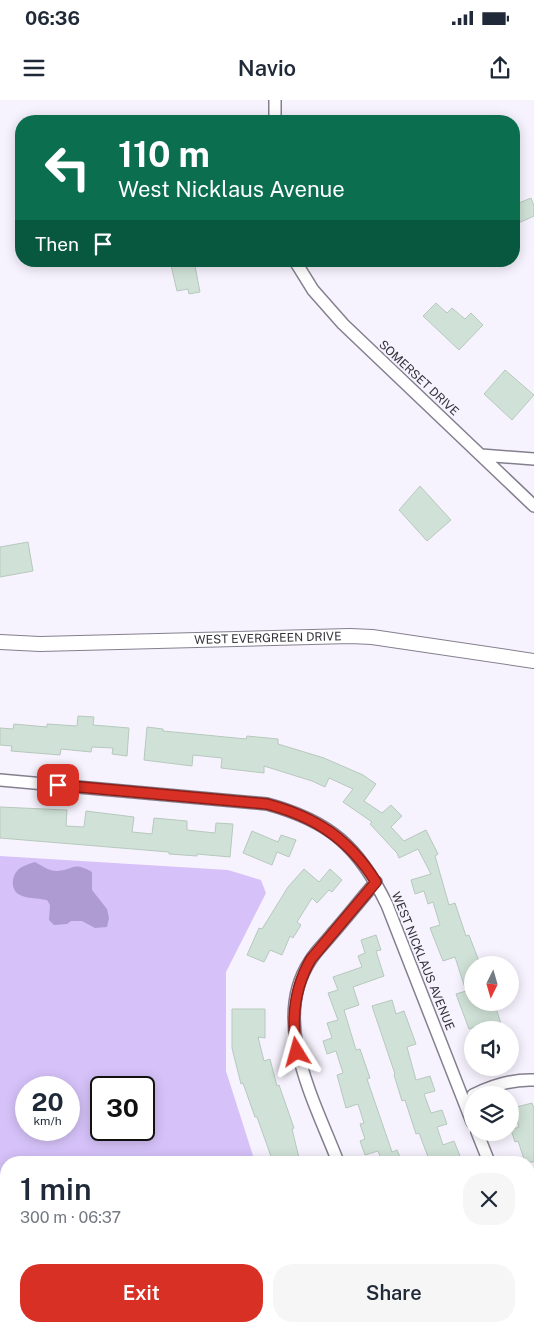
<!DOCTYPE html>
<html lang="en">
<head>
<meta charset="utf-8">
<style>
  :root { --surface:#fff; --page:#f6f6f7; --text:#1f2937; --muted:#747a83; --accent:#d93025 }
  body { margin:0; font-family:"Public Sans",sans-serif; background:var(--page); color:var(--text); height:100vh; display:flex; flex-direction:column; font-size:19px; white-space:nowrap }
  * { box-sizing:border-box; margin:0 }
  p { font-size:16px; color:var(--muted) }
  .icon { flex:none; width:28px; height:28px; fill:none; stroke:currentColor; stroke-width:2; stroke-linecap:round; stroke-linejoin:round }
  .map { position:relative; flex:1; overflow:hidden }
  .details { position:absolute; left:0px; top:1056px; width:535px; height:176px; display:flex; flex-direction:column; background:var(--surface); border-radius:20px 20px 0 0; box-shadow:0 2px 12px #0003 }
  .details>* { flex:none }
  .hud { position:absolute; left:15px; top:15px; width:505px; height:152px; border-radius:20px; box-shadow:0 2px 12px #0003; background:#0b6e4f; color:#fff; overflow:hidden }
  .needle { width:32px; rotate:185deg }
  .tools { position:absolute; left:464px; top:856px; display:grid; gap:10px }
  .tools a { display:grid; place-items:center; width:55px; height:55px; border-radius:50%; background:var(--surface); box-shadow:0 2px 12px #0003; font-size:25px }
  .speed { position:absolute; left:15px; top:976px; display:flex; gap:10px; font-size:25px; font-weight:700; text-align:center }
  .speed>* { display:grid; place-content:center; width:65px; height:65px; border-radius:50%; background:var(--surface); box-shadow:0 2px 12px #0003; line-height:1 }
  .speed small { font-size:12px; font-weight:400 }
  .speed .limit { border:2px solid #111; border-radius:8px; background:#fff; color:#111 }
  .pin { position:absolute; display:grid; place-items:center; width:42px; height:42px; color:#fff; margin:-21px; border-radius:10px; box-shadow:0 2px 8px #0006 }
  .me { position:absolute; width:55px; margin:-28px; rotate:352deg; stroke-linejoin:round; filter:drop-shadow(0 0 4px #0008) }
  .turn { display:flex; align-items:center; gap:18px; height:105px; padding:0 20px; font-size:22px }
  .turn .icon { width:65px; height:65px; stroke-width:2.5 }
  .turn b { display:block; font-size:35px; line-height:42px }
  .then { display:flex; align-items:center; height:48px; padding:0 20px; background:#0003; gap:10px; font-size:19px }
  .round { display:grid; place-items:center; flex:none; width:52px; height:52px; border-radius:20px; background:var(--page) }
  .head { display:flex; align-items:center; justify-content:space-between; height:85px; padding:0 20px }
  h1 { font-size:30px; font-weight:600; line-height:38px }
  .cta { display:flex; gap:10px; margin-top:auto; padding:10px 20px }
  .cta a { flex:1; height:58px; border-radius:20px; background:var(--accent); color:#fff; font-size:20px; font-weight:600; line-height:58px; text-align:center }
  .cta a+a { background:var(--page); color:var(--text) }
  .status { display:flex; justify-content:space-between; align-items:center; height:35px; padding:0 25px; background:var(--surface); direction:ltr }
  .status svg { height:14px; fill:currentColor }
  header { display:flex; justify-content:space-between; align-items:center; height:65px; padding:0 20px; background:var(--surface); font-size:22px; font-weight:600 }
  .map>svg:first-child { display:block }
</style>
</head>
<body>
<div class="status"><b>06:36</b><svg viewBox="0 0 49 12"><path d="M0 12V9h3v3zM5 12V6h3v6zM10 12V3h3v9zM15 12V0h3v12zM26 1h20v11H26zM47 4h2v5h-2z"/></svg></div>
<header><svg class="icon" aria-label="menu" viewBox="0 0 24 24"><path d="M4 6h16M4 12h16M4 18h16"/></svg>Navio<svg class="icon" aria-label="share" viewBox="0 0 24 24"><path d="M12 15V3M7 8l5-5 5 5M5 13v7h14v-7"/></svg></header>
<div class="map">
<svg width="534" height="1232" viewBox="0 0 534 1232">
  <rect width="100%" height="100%" fill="#f7f3fe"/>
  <path fill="#d6c2f9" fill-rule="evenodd" d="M 0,756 L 228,770 L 261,780 L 266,793 L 226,872 L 226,971 L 255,1062 L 6,1062 L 6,1226 L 336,1226 L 341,1232 L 0,1232 ZM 26,988 L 69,988 L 69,1030 L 26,1030 ZM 101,988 L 144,988 L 144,1030 L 101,1030 Z"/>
  <path fill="#ae9bd1" d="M 35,762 C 42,766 49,771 57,771 C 75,770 72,761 92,772 L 92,790 L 107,809 L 109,818 L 107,827 L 95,828 L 82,821 L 71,821 L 67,824 L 54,825 L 49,820 L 50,805 L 47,800 C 38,798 28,799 20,795 C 11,791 11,778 17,771 C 21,766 29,764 35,762 Z
    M 286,1226 L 314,1226 C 306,1232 296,1232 286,1226 Z"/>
  <path fill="#d0e2d7" stroke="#b7c8bd" d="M 531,98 L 534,106 L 534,116 L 514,125 L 514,105 Z
    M 170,161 L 194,161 L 200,192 L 189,194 L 188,189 L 177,191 Z
    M 436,203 L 447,213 L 452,208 L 465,219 L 471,213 L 483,225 L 459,250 L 423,216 Z
    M 505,270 L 534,295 L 512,320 L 484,294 Z
    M 420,386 L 451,420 L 427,441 L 399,410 Z
    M 28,442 L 33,471 L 0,477 L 0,447 Z
    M 78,616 L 94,617 L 93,625 L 129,628 L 127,656 L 112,654 L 113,648 L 92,647 L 91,652 L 61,649 L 60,655 L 11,651 L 12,646 L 0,645 L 0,628 L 13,629 L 14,624 L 47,627 L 47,624 L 77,626 Z
    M 147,627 L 163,629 L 163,631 L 195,634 L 246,639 L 247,636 L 278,639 L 278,644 L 324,658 L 363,675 L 376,684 L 364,701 L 382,713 L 391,705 L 402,716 L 391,727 L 404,741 L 426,730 L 438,754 L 435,756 L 449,805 L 455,803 L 466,836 L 469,835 L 480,864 L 472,865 L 472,902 L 494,902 L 503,930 L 482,930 L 481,925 L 469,929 L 456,894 L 466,891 L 455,857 L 443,861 L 430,828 L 440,825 L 433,802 L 428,804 L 424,791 L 415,794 L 411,780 L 431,774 L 418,749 L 399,758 L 397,753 L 370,724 L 372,722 L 343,702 L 353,689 L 329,678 L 325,687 L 312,681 L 264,666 L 264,673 L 221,668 L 222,658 L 193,655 L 192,666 L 144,660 Z
    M 0,707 L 67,710 L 66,726 L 84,727 L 86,711 L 134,717 L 132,732 L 152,734 L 154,718 L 187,721 L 187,730 L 215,733 L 216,723 L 233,724 L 230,757 L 197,754 L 197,756 L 169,754 L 169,752 L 0,738 Z
    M 252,731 L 278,742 L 281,735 L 296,740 L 289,757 L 277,752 L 272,765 L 243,753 Z
    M 304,769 L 319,782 L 330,769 L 342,780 L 332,792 L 329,790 L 317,803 L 312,798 L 297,822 L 301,825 L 293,838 L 290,836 L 282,855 L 270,850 L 264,862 L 247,855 L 259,828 L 262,829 L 288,787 Z
    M 376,835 L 381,850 L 376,851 L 384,876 L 353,887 L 359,905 L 344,910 L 356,950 L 360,949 L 370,978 L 367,979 L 392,1052 L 397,1050 L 402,1062 L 367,1062 L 367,1061 L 380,1056 L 378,1051 L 365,1055 L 360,1041 L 365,1039 L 360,1024 L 364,1023 L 358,1004 L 346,1008 L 337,975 L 343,973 L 336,951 L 327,954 L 323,941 L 332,938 L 327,923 L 338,920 L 328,893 L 338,890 L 333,877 L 362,867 L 358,856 L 365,853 L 361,840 Z
    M 392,900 L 396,914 L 404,911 L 416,944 L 407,947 L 416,980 L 430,976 L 435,991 L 424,994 L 431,1013 L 442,1010 L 447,1024 L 437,1027 L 443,1045 L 454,1041 L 460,1056 L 444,1062 L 430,1062 L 419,1033 L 416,1034 L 405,1000 L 402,1001 L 394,975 L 395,974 L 372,906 Z
    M 232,909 L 265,909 L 265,938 L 258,937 L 264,961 L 270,959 L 277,986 L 279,985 L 294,1028 L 292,1029 L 300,1062 L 273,1062 L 257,1017 L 255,1017 L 243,983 L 241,984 L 232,948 Z
    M 532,1003 L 534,1008 L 534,1062 L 525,1062 L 518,1041 L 515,1042 L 511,1030 L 519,1027 L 513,1008 Z"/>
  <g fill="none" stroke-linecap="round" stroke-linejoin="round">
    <defs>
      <path id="minor" d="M 275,0 L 275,21
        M 295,161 L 313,190 L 343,224 L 534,406
        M 481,355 L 534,359
        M 0,680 L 267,704 C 330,721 359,747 387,805 L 472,1022
        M 473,995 C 491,986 513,979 534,980
        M 477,1032 L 489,1062
        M 338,1062 C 315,1002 270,922 310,861 C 316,851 325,843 332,834 C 347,817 361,799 376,782
        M 529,1162 L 534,1176
        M 529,1207 L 534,1206"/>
      <g id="tertiary">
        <path id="s1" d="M 0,542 L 40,544 L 350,536 L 372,537 L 534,561"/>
      </g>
    </defs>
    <use href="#minor" stroke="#847f8e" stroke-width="14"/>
    <use href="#tertiary" stroke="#847f8e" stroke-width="16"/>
    <use href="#minor" stroke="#fff" stroke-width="11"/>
    <use href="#tertiary" stroke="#fff" stroke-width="14"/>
  </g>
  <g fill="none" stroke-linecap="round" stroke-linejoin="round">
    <defs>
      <path id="route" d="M 58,685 L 267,704 C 316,717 349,739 376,782 L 311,859 C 294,888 291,919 297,952"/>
    </defs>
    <use href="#route" stroke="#8d1f18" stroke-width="12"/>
    <use href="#route" stroke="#d93025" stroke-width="9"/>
  </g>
  <g text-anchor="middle" stroke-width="4" stroke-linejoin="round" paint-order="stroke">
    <g font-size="12" fill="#333138" stroke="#f7f3fe">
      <text transform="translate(419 278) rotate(43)" y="4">SOMERSET DRIVE</text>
      <text dy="4" stroke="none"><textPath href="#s1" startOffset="268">WEST EVERGREEN DRIVE</textPath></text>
      <text transform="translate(423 861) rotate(68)" y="4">WEST NICKLAUS AVENUE</text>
    </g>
  </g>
</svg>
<div class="tools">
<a><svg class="needle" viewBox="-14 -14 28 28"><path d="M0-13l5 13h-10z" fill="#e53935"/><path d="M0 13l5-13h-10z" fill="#747a83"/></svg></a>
<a><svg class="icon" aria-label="sound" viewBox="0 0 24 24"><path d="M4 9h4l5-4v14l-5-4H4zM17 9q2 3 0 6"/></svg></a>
<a><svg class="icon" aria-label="layers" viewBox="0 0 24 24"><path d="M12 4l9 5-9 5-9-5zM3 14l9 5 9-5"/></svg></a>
</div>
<div class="speed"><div>20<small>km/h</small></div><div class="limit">30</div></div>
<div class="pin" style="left:58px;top:685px;background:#d93025"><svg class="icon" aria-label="arrive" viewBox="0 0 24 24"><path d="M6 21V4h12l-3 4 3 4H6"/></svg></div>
<svg class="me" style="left:297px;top:952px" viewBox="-20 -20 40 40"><path d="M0-17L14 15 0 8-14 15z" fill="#d93025" stroke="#fff" stroke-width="4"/></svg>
<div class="hud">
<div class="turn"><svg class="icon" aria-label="left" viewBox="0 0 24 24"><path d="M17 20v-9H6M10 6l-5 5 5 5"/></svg><div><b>110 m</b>West Nicklaus Avenue</div></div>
<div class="then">Then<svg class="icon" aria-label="arrive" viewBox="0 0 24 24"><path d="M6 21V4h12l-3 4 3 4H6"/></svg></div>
</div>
<section class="details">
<div class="head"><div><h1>1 min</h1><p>300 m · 06:37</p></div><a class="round"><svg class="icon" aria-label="close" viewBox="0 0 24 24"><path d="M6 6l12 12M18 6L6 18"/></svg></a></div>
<div class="cta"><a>Exit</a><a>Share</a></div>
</section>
</div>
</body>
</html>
